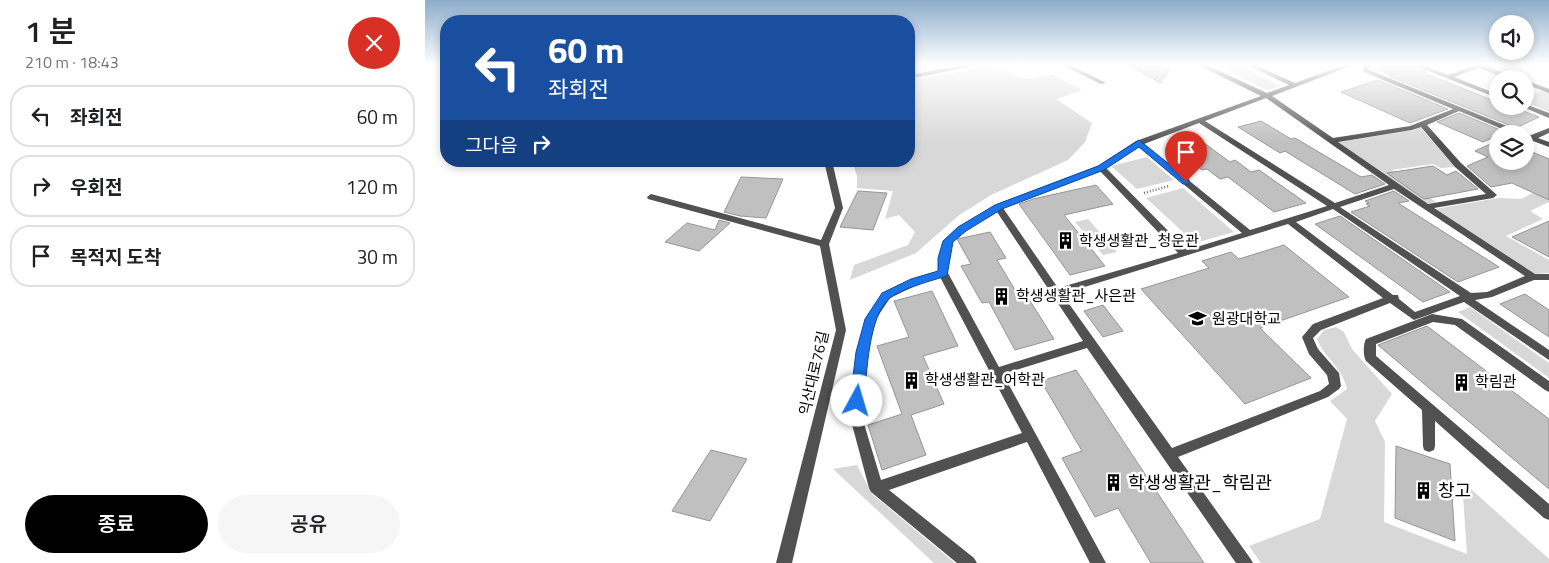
<!DOCTYPE html>
<html lang="ko">
<head>
<meta charset="utf-8">
<style>
  :root { --surface:#fff; --page:#f6f6f6; --text:#202124; --muted:#757577; --line:#e0e0e0; --accent:#000 }
  body { margin:0; font-family:"Titillium Web","Noto Sans KR",sans-serif; background:var(--page); color:var(--text); height:100vh; display:flex; flex-direction:column; font-size:19px; white-space:nowrap }
  * { box-sizing:border-box; margin:0 }
  p { font-size:16px; color:var(--muted) }
  .icon { flex:none; width:28px; height:28px; fill:none; stroke:currentColor; stroke-width:2; stroke-linecap:round; stroke-linejoin:round }
  .map { position:relative; flex:1; overflow:hidden }
  .sheet { display:flex; flex-direction:column; background:var(--surface); width:425px }
  .sheet>* { flex:none }
  .hud { position:absolute; left:15px; top:15px; width:475px; height:152px; border-radius:20px; box-shadow:0 2px 8px #0003; background:#1a4fa0; color:#fff; overflow:hidden }
  .tools { position:absolute; left:1064px; top:15px; display:grid; gap:10px }
  .tools a { display:grid; place-items:center; width:45px; height:45px; border-radius:50%; background:var(--surface); box-shadow:0 2px 8px #0003; font-size:25px }
  .pin { position:absolute; display:grid; place-items:center; width:42px; height:42px; color:#fff; margin:-51px -21px; border-radius:50% 50% 50% 0; rotate:-45deg; box-shadow:0 0 5px #0007 }
  .pin .icon { rotate:45deg }
  .me { position:absolute; width:55px; margin:-28px; rotate:6deg; stroke-linejoin:round; filter:drop-shadow(0 0 4px #0008) }
  .turn { display:flex; align-items:center; gap:18px; height:105px; padding:0 25px; font-size:22px }
  .turn .icon { width:65px; height:65px; stroke-width:2.5 }
  .turn b { display:block; font-size:35px; line-height:42px }
  .then { display:flex; align-items:center; height:48px; padding:0 25px; background:#0003; gap:10px; font-size:19px }
  .round { display:grid; place-items:center; flex:none; width:52px; height:52px; border-radius:26px; background:var(--page) }
  .headline { display:flex; align-items:center; justify-content:space-between; height:85px; padding:0 25px }
  h1 { font-size:30px; font-weight:600; line-height:38px }
  .cta { display:flex; gap:10px; margin-top:auto; padding:10px 25px }
  .cta a { flex:1; height:58px; border-radius:30px; background:var(--accent); color:#fff; font-size:20px; font-weight:600; line-height:58px; text-align:center }
  .cta a+a { background:var(--page); color:var(--text) }
  ul { padding:0; list-style:none }
  li { display:flex; align-items:center; gap:15px; height:62px; margin:0 10px 8px; padding:0 15px; border:2px solid var(--line); border-radius:20px }
  li div { flex:1 }
  li b { display:block; font-size:19px }
  li em { font-style:normal }
  main { display:flex; flex:1; min-height:0 }
  .map>svg:first-child { display:block }
</style>
</head>
<body>
<main>
<section class="sheet">
<div class="headline"><div><h1>1 분</h1><p>210 m · 18:43</p></div><a class="round" style="background:#d93025;color:#fff"><svg class="icon" aria-label="close" viewBox="0 0 24 24"><path d="M6 6l12 12M18 6L6 18"/></svg></a></div>
<ul>
<li><svg class="icon" aria-label="left" viewBox="0 0 24 24"><path d="M17 20v-9H6M10 6l-5 5 5 5"/></svg><div><b>좌회전</b></div><em>60 m</em></li>
<li><svg class="icon" aria-label="right" viewBox="0 0 24 24"><path d="M7 20v-9h11M14 6l5 5-5 5"/></svg><div><b>우회전</b></div><em>120 m</em></li>
<li><svg class="icon" aria-label="arrive" viewBox="0 0 24 24"><path d="M6 21V4h12l-3 4 3 4H6"/></svg><div><b>목적지 도착</b></div><em>30 m</em></li>
</ul>
<div class="cta"><a>종료</a><a>공유</a></div>
</section>
<div class="map">
<svg width="1124" height="563" viewBox="0 0 1124 563">
  <rect width="100%" height="100%" fill="#fff"/>
  <path fill="#d8d8d8" d="M 564,64 C 578,64 585,76 598,78 C 607,80 617,77 626,74 L 657,90 L 631,99 L 667,123 L 660,142 L 643,160 L 566,195 L 533,216 L 491,253 L 425,280 L 429,265 L 483,245 L 490,232 L 474,215 L 460,219 L 468,191 L 432,188 L 432,176 L 427,161 L 484,161 L 484,80 L 555,69 Z
    M 790,64 L 810,64 L 856,86 L 842,90 Z
    M 1118,90 L 1124,92 L 1124,112 L 1100,102 L 1100,97 Z
    M 995,127 L 1030,167 L 1016,168 L 1008,164 L 967,170 L 1011,202 L 1001,204 L 913,142 L 990,130 Z
    M 722,157 L 749,180 L 712,189 L 686,166 Z
    M 1124,185 L 1124,202 L 1105,211 L 1118,219 L 1081,236 L 1124,260 L 1124,273 L 1110,274 L 1010,209 L 1073,198 L 1096,199 Z
    M 758,188 L 809,232 L 770,243 L 721,198 Z
    M 663,219 L 692,252 L 678,255 L 650,222 Z
    M 1045,307 L 1124,363 L 1124,378 L 1033,312 Z
    M 911,327 L 919,332 L 927,349 L 967,394 L 950,421 L 960,442 L 959,522 L 1042,554 L 1037,481 L 1124,559 L 1124,563 L 836,563 L 824,546 L 895,519 L 922,419 L 905,401 L 922,389 C 917,367 900,359 892,339 L 899,330 Z
    M 432,465 L 447,494 L 530,563 L 509,563 L 408,469 Z"/>
  <path fill="#c0c0c0" stroke="#959595" d="M 700,64 L 732,64 L 744,70 L 736,83 Z
    M 955,64 L 984,64 L 1002,72 L 999,73 L 1072,102 L 1072,106 L 1085,106 L 1114,117 L 1091,128 L 964,76 L 967,75 L 949,68 Z
    M 953,80 L 1023,109 L 985,123 L 916,92 Z
    M 1034,113 L 1080,132 L 1072,134 L 1072,136 L 1058,142 L 1012,122 Z
    M 836,121 L 866,139 L 870,138 L 936,177 L 947,175 L 960,184 L 930,194 L 860,151 L 855,153 L 813,127 Z
    M 772,138 L 805,162 L 810,160 L 826,172 L 834,170 L 881,203 L 849,212 L 803,177 L 795,179 L 782,169 L 777,170 L 744,144 Z
    M 1072,141 L 1072,161 L 1100,161 L 1100,149 L 1124,159 L 1124,200 L 1087,183 L 1066,187 L 1042,166 L 1063,157 L 1050,151 Z
    M 1008,166 L 1022,175 L 1031,171 L 1053,189 L 999,199 L 962,173 Z
    M 316,177 L 358,179 L 341,218 L 315,216 L 299,212 Z
    M 671,185 L 688,204 L 639,215 L 680,266 L 645,275 L 594,204 L 608,199 Z
    M 433,191 L 462,193 L 448,230 L 415,227 Z
    M 969,191 L 984,201 L 973,203 L 1074,267 L 1033,282 L 926,212 L 945,206 L 941,204 L 944,203 L 940,201 Z
    M 915,216 L 1025,292 L 998,302 L 890,224 Z
    M 294,220 L 305,223 L 274,251 L 240,242 L 262,223 L 290,230 Z
    M 1124,221 L 1124,257 L 1087,237 Z
    M 565,232 L 581,258 L 572,260 L 590,290 L 597,288 L 629,339 L 590,350 L 564,302 L 557,303 L 536,266 L 546,264 L 532,239 Z
    M 859,245 L 924,297 L 835,328 L 886,378 L 820,404 L 716,289 L 784,268 L 777,261 L 806,252 L 814,259 Z
    M 507,291 L 533,346 L 498,356 L 519,404 L 486,415 L 501,455 L 457,470 L 443,425 L 477,414 L 452,346 L 484,337 L 469,301 Z
    M 1100,294 L 1124,310 L 1124,337 L 1075,304 Z
    M 678,305 L 698,331 L 678,337 L 659,311 Z
    M 1002,326 L 1124,419 L 1124,489 L 953,345 Z
    M 651,370 L 779,563 L 726,563 L 693,508 L 670,517 L 637,458 L 657,451 L 616,381 Z
    M 971,446 L 1025,464 L 1030,541 L 970,518 Z
    M 286,450 L 322,459 L 285,521 L 247,511 Z"/>
  <g fill="none" stroke-linecap="round" stroke-linejoin="round">
    <path stroke="#737373" stroke-width="2.5" stroke-dasharray="1 2" stroke-linecap="butt" d="M 719,193 L 744,186"/>
    <path fill="#515151" fill-rule="evenodd" d="M 771,64 L 779,64 L 842,93 L 864,85 L 820,64 L 828,64 L 870,83 L 922,64 L 931,64 L 847,96 L 908,138 L 985,126 L 1028,109 L 939,72 L 938,67 L 943,64 L 953,64 L 944,68 L 944,70 L 1099,133 L 1106,135 L 1124,128 L 1124,133 L 1113,138 L 1124,142 L 1124,147 L 1100,138 L 1100,134 L 1089,134 L 1034,111 L 1002,125 L 1036,163 L 1072,195 L 1068,198 L 1009,208 L 1110,274 L 1124,274 L 1124,280 L 1109,280 L 1067,297 L 1050,300 L 1124,350 L 1124,360 L 1039,302 L 989,320 L 965,303 L 896,330 L 888,338 L 893,349 L 914,373 L 916,386 L 914,389 L 903,397 L 753,457 L 825,558 L 828,563 L 811,563 L 662,348 L 578,374 L 681,563 L 665,563 L 602,442 L 464,490 L 549,558 L 552,563 L 532,563 L 446,492 L 444,488 L 425,417 L 431,352 L 441,319 L 457,294 L 486,280 L 513,271 L 514,258 L 520,239 L 534,227 L 570,205 L 673,166 L 711,141 L 836,96 ZM 841,98 L 964,185 L 910,203 L 780,121 ZM 774,123 L 902,206 L 825,230 L 719,144 ZM 996,127 L 1030,167 L 1061,194 L 1003,204 L 913,142 L 987,130 ZM 714,147 L 817,233 L 762,250 L 681,168 ZM 675,171 L 753,253 L 633,288 L 578,208 ZM 969,189 L 1100,276 L 1062,292 L 1046,293 L 915,207 ZM 908,209 L 1035,296 L 990,312 L 974,299 L 973,295 L 968,295 L 871,222 ZM 572,212 L 658,341 L 574,367 L 523,273 C 523,264 523,249 528,241 C 538,228 558,220 572,212 ZM 863,224 L 958,298 L 888,324 L 877,337 L 884,354 L 902,375 L 904,384 L 895,391 L 747,448 L 637,294 ZM 515,277 L 597,433 L 456,480 L 437,417 L 443,352 L 451,319 L 465,298 L 494,284 Z
      M 986,64 L 995,64 L 1023,75 L 1050,65 L 1049,64 L 1056,64 L 1093,79 L 1083,79 L 1054,68 L 1029,77 L 1072,94 L 1072,98 Z
      M 1100,80 L 1124,89 L 1124,93 L 1100,84 Z
      M 1100,104 L 1124,113 L 1124,118 L 1098,107 L 1097,106 L 1100,106 Z
      M 1007,314 L 1037,319 L 1124,381 L 1124,392 L 1120,390 L 1030,325 L 1008,322 L 951,344 L 951,356 L 1124,504 L 1124,520 L 1119,518 L 1010,421 L 1010,446 L 1009,450 L 1004,452 L 999,450 L 998,446 L 997,410 L 941,361 C 938,356 938,344 941,339 Z"/>
    <path fill="#515151" fill-rule="evenodd" d="M 544,64 L 558,64 L 484,79 L 484,75 Z
      M 635,64 L 643,64 L 681,83 L 676,84 Z
      M 399,161 L 407,161 L 418,208 L 404,244 L 421,330 L 367,563 L 351,563 L 411,330 L 395,246 L 223,199 L 222,197 L 226,194 L 396,240 L 410,208 Z"/>
  </g>
  <linearGradient id="sky" x2="0" y2="1"><stop stop-color="#8baccb"/><stop offset="0.45" stop-color="#fff"/><stop offset="1" stop-color="#fff" stop-opacity="0"/></linearGradient>
  <rect width="1124" height="143" fill="url(#sky)"/>
  <path fill="#1a73e8" stroke="#114b97" d="M 714,140 L 764,180 L 764,184 L 758,184 L 714,147 L 679,170 L 577,209 L 541,231 L 528,242 L 522,276 C 508,280 476,289 465,298 C 443,316 442,374 439,401 L 437,405 L 432,406 L 427,405 L 425,401 L 431,352 L 440,319 L 457,293 L 486,279 L 513,271 L 513,258 L 518,241 L 533,227 L 570,205 L 673,166 Z"/>
  <defs>
    <symbol id="building-bare" viewBox="-9 -9 18 18"><path d="M-4-6H4V6H1V3H-1V6H-4ZM-2.5-4.3h1.7v1.8h-1.7ZM.8-4.3h1.7v1.8H.8ZM-2.5-1h1.7V.8h-1.7ZM.8-1h1.7V.8H.8Z" fill="#000" stroke="#fff" stroke-width="2.5" paint-order="stroke"/></symbol>
    <symbol id="university-bare" viewBox="-9 -9 18 18"><path d="M0-5L7-2L0 1L-7-2ZM-4 1L0 2.5L4 1V4Q0 6-4 4Z" fill="#000" stroke="#fff" stroke-width="2.5" paint-order="stroke"/></symbol>
  </defs>
  <g fill-rule="evenodd">
    <use href="#building-bare" x="628" y="228" width="25" height="25"/>
    <use href="#building-bare" x="564" y="284" width="25" height="25"/>
    <use href="#university-bare" x="760" y="306" width="25" height="25"/>
    <use href="#building-bare" x="474" y="368" width="25" height="25"/>
    <use href="#building-bare" x="1024" y="370" width="25" height="25"/>
    <use href="#building-bare" x="676" y="470" width="25" height="25"/>
    <use href="#building-bare" x="986" y="478" width="25" height="25"/>
  </g>
  <g text-anchor="middle" stroke-width="5" stroke-linejoin="round" paint-order="stroke">
    <g font-size="15" fill="#000" stroke="#fff" text-anchor="start">
      <text x="654" y="246">학생생활관_청운관</text>
      <text x="591" y="301">학생생활관_사은관</text>
      <text x="787" y="324">원광대학교</text>
      <text x="500" y="385">학생생활관_어학관</text>
      <text x="1050" y="387">학림관</text>
    </g>
    <g font-size="15" fill="#000" stroke="#fff">
      <text transform="translate(389 373) rotate(-77)" y="5">익산대로76길</text>
    </g>
    <g font-size="18" fill="#000" stroke="#fff" text-anchor="start">
      <text x="703" y="489">학생생활관_학림관</text>
      <text x="1013" y="497">창고</text>
    </g>
  </g>
</svg>
<div class="tools">
<a><svg class="icon" aria-label="sound" viewBox="0 0 24 24"><path d="M4 9h4l5-4v14l-5-4H4zM17 9q2 3 0 6"/></svg></a>
<a><svg class="icon" aria-label="search" viewBox="0 0 24 24"><circle cx="10" cy="10" r="6"/><path d="M15 15l6 6"/></svg></a>
<a><svg class="icon" aria-label="layers" viewBox="0 0 24 24"><path d="M12 4l9 5-9 5-9-5zM3 14l9 5 9-5"/></svg></a>
</div>
<div class="pin" style="left:761px;top:182px;background:#d93025"><svg class="icon" aria-label="arrive" viewBox="0 0 24 24"><path d="M6 21V4h12l-3 4 3 4H6"/></svg></div>
<svg class="me" style="left:432px;top:401px" viewBox="-20 -20 40 40"><circle r="19" fill="#fff"/><path d="M0-13L10 11 0 6-10 11z" fill="#1a73e8"/></svg>
<div class="hud">
<div class="turn"><svg class="icon" aria-label="left" viewBox="0 0 24 24"><path d="M17 20v-9H6M10 6l-5 5 5 5"/></svg><div><b>60 m</b>좌회전</div></div>
<div class="then">그다음<svg class="icon" aria-label="right" viewBox="0 0 24 24"><path d="M7 20v-9h11M14 6l5 5-5 5"/></svg></div>
</div>
</div>
</main>
</body>
</html>
